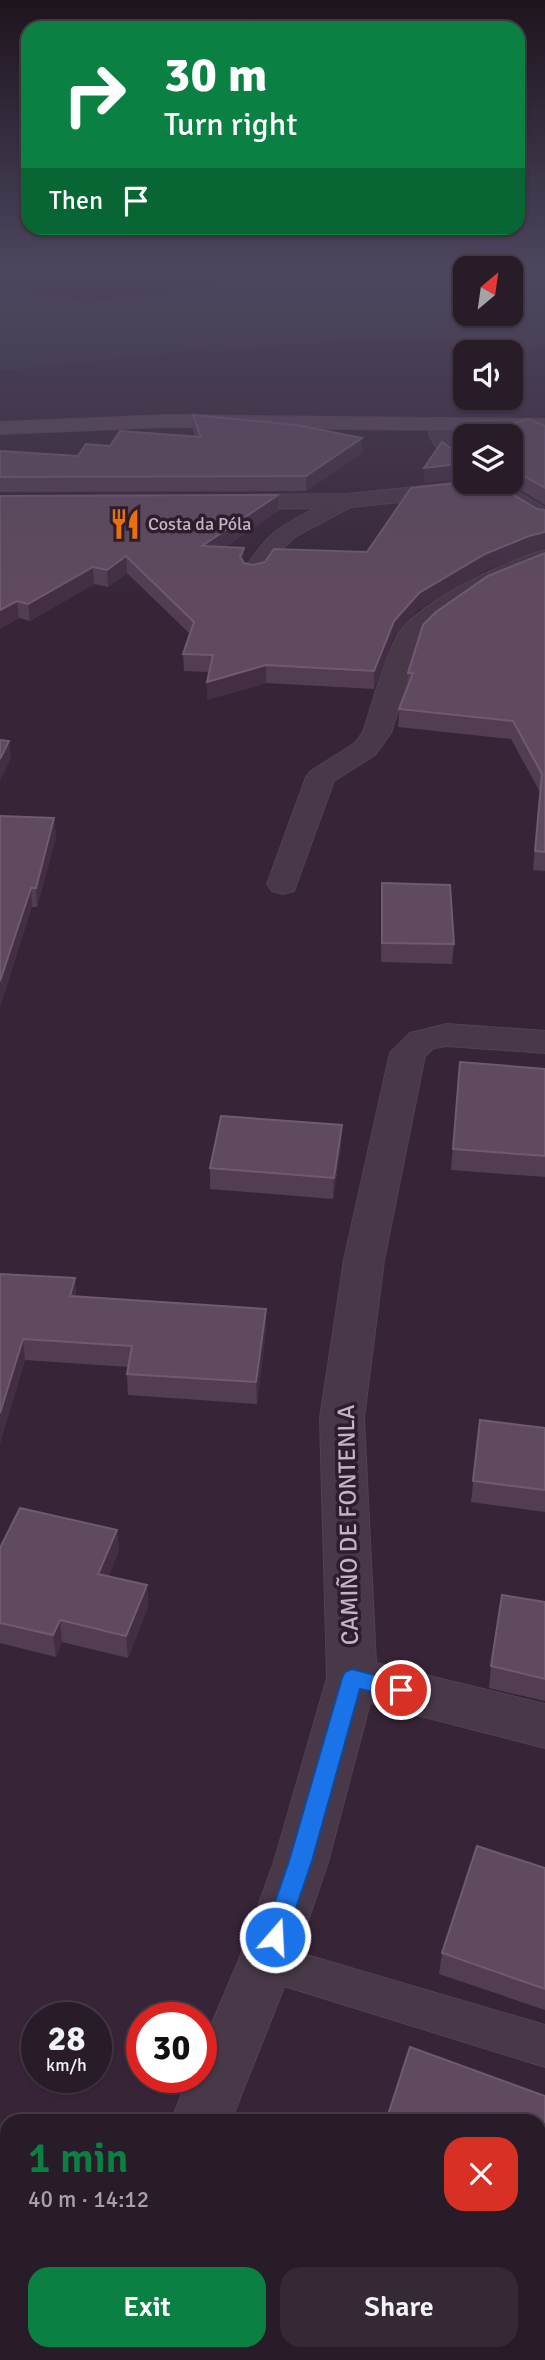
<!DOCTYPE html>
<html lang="en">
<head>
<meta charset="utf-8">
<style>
  :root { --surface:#291c29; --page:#352935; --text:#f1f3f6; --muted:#a5a1a8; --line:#453a46; --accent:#0b8043 }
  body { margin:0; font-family:Signika,sans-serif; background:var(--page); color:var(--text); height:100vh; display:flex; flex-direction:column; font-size:26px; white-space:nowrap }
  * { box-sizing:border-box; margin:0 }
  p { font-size:23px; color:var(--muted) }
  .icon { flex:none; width:38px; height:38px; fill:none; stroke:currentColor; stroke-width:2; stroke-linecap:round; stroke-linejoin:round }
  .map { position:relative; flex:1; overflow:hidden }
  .details { position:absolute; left:0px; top:2114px; width:546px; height:247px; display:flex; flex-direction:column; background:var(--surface); border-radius:21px 21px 0 0; box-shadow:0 2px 5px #0004,0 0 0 2px var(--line) }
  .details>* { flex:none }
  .guide { position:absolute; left:21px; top:21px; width:504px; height:214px; border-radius:21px; box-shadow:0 2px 5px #0004,0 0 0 2px var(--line); background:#0b8043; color:#fff; overflow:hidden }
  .needle { width:46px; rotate:29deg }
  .fabs { position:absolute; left:453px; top:256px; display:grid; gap:14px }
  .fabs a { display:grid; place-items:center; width:70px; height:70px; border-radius:14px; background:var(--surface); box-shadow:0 2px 5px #0004,0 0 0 2px var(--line); font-size:35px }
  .speed { position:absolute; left:21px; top:2002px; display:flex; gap:14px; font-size:35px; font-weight:700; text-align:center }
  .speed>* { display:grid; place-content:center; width:91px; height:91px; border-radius:50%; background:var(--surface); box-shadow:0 2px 5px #0004,0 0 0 2px var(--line); line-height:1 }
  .speed small { font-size:18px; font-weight:400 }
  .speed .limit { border:10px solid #d22; background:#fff; color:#111 }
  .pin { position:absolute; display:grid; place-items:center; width:60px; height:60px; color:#fff; margin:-30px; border:4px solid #fff; border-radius:50%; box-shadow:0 2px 7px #0007 }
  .me { position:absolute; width:77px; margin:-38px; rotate:19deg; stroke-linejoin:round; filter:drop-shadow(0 0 5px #0008) }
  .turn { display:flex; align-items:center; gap:24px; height:147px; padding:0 28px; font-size:32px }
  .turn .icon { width:91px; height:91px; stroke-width:2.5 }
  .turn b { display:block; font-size:49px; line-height:60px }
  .then { display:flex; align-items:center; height:66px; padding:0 28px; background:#0003; gap:14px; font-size:26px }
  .round { display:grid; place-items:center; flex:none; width:74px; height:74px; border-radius:21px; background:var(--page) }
  .summary { display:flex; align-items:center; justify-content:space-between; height:119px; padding:0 28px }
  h1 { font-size:42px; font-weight:600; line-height:52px; color:var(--accent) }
  .primary-button { display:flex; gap:14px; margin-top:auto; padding:14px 28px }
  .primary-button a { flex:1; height:80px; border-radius:21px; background:var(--accent); color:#fff; font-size:28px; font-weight:600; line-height:80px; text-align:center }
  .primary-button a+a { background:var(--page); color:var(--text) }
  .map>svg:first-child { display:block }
</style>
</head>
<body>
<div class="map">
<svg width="545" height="2360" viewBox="0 0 545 2360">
  <rect width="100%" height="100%" fill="#372537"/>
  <path fill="#392f41" d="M 0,274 L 465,274 L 466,313 L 511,313 L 511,274 L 545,274 L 545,345 L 511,358 L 511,352 L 473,352 L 478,345 L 467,339 L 290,344 L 211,353 L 202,349 L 0,371 Z"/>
  <path fill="#341a34" d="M 0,274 L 465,274 L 466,275 L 218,281 L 216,292 L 87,301 L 0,292 Z"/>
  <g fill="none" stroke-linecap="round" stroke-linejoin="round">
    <defs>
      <path id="lane" d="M 266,1943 L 545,2025 L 545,2067 L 252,1976 L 246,1962 L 252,1948 Z"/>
      <path id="street" d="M 440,428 L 448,429 L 453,440 L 466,451 L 466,470 C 450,466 435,448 429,434 L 432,429 Z
        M 472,481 L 500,481 L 545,508 L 545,525 L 537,523 L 488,493 L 351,507 L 296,536 L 282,549 L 263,577 L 254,579 L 245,577 L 242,572 C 267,535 276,528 316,508 L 225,509 L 217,507 L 213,502 L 217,497 L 225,495 L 347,494 Z
        M 545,550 L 545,566 L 486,591 L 433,627 L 420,641 L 391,733 L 375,755 L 334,781 L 294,891 L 283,894 L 272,891 L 267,884 L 306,777 L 311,771 L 355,743 L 363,732 C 373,702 381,669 395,640 C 411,605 508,559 545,550 Z
        M 447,1024 L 545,1031 L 545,1053 L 447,1046 L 434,1048 L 425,1056 L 384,1260 L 364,1418 L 376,1663 L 545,1704 L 545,1748 L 370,1703 L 328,1862 L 294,1962 L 231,2121 L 171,2121 L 189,2077 L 201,2077 L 201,2049 L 238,1962 L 274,1862 L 327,1678 L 320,1418 L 344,1260 L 390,1053 L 410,1033 Z
        M 76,2354 L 142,2354 L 139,2360 L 73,2360 Z"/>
      <path id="secondary" d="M 166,415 L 545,419 L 545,431 L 166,427 L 0,434 L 0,422 Z"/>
    </defs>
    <use href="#lane" stroke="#514151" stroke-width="2"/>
    <use href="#street" stroke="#514151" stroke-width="2"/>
    <use href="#secondary" stroke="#514151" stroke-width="2"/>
    <use href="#lane" fill="#483848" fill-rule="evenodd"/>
    <use href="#street" fill="#483848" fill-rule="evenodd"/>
    <use href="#secondary" fill="#5b475a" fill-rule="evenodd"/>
  </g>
  <path fill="#533d53" d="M 193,415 L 362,453 L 306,491 L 0,492 L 0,451 L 78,456 L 110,446 L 195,436 L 193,430 Z
    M 545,426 L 545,505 L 506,481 L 511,481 L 511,436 Z
    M 0,496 L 278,511 L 225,547 L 244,563 L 253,565 L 367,552 L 537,509 L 545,510 L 545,548 L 528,553 L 484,571 L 418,610 L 393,638 L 374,689 L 266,683 L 207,700 L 207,682 L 209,672 L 184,671 L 183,654 L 190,634 L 127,573 L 108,587 L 94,584 L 30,621 L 19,618 L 0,629 Z
    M 545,553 L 545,871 L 533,870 L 540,792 L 511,739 L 398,727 L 399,709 L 407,687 L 408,673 Z
    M 0,816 L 54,818 L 56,837 L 37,907 L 32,907 Z
    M 382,883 L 454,944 L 452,964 L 381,962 Z
    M 460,1062 L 545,1069 L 545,1177 L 451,1170 Z
    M 341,1146 L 333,1199 L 210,1189 L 210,1168 Z
    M 0,1274 L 75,1278 L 76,1297 L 266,1309 L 266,1330 L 257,1404 L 128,1395 L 127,1374 L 128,1367 L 25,1360 L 0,1443 Z
    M 480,1420 L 545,1428 L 545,1512 L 471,1502 Z
    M 117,1530 L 119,1551 L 108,1577 L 147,1585 L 148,1607 L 128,1658 L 62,1642 L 56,1657 L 0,1643 L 0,1548 Z
    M 545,1602 L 545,1701 L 489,1688 L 491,1666 Z
    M 545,1868 L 545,2010 L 439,1974 L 442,1953 Z
    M 545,2096 L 545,2252 L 539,2250 L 539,2121 Z"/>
  <path fill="#432e43" d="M 362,438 L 362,453 L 306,491 L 306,476 Z
    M 466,463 L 466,479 L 424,483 L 424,468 Z
    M 278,495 L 278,511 L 203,563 L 202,546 Z
    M 545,532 L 545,548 L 528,553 L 484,571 L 418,610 L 393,638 L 374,689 L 374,671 L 394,621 L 419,593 L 485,554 L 529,536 Z
    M 244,548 L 244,564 L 240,557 Z
    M 126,556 L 127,573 L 108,587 L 107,570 Z
    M 93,567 L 94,584 L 30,621 L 28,604 Z
    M 17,601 L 19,618 L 0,629 L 0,610 Z
    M 266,665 L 266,683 L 207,700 L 207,682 Z
    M 9,741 L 11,759 L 0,781 L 0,759 Z
    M 54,818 L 56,837 L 37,907 L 36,888 Z
    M 31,888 L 32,907 L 0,1008 L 0,981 Z
    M 342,1125 L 341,1146 L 333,1199 L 334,1178 Z
    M 75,1278 L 76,1299 L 70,1296 Z
    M 266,1309 L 266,1330 L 257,1404 L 256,1382 Z
    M 23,1339 L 25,1360 L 0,1443 L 0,1413 Z
    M 117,1530 L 119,1551 L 100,1596 L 98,1574 Z
    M 147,1585 L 148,1607 L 128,1658 L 126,1636 Z
    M 60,1620 L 62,1642 L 56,1657 L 53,1635 Z
    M 7,2333 L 7,2354 L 9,2354 L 6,2360 L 0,2360 L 0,2345 Z"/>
  <path fill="#604a5f" stroke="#6f5a6f" stroke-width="2" d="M 193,415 L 297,425 L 362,438 L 306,476 L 0,477 L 0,451 L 78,456 L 86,444 L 110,446 L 120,431 L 201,437 Z
    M 529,419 L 545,426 L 545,488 L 511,468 L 511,436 L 469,436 L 469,435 Z
    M 442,442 L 460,455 L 466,456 L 466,463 L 424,468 Z
    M 474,481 L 491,481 L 537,509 L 545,510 L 545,532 L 529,536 L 485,554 L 419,593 L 394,621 L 374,671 L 266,665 L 207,682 L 213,655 L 183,654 L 194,622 L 126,556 L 107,570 L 93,567 L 28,604 L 17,601 L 0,610 L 0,496 L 278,495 L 202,546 L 244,548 L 240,557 L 244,563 L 253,565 L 265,562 L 274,549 L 367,552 L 411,488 Z
    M 545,553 L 545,852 L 535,851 L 542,774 L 513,721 L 399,709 L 413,673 L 408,673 L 423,625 L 436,612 L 488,576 Z
    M 0,740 L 9,741 L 0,759 Z
    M 0,816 L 54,818 L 36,888 L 31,888 L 0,981 Z
    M 382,883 L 450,885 L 454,944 L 382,943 Z
    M 460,1062 L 545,1069 L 545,1156 L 453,1149 Z
    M 221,1116 L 342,1125 L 334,1178 L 210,1168 Z
    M 0,1274 L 75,1278 L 70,1296 L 266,1309 L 256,1382 L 127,1374 L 132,1346 L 23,1339 L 0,1413 Z
    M 480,1420 L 545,1428 L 545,1490 L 473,1481 Z
    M 20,1508 L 117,1530 L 98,1574 L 147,1585 L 126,1636 L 60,1620 L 53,1635 L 0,1623 L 0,1548 Z
    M 502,1595 L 545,1602 L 545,1679 L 491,1666 Z
    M 477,1846 L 545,1868 L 545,1989 L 442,1953 Z
    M 410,2047 L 545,2096 L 545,2232 L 539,2230 L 539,2121 L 386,2121 Z
    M 0,2218 L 7,2222 L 7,2333 L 0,2345 Z
    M 277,2354 L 457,2354 L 455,2360 L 275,2360 Z"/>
  <linearGradient id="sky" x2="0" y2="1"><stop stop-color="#1e141e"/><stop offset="0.45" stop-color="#4d465e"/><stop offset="1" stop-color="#4d465e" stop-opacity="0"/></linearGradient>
  <rect width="545" height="604" fill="url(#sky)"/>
  <path fill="#1a73e8" stroke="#114b97" stroke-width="2" d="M 352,1669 L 408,1684 L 411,1690 L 408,1696 L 401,1699 L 360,1689 L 312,1861 L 286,1937 L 283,1944 L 275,1947 L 267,1944 L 263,1937 L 289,1861 L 342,1678 L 345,1672 Z"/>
  <defs>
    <symbol id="restaurant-bare" viewBox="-9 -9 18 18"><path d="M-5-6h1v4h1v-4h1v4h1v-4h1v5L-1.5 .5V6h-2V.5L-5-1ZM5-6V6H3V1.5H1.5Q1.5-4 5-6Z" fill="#e8710a" stroke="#2d1d2d" stroke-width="2.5" paint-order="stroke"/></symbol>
  </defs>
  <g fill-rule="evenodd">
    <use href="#restaurant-bare" x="103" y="502" width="44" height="44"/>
  </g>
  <g text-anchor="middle" stroke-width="7" stroke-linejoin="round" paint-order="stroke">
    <g font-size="18" fill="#c4b3c3" stroke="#2d1d2d" text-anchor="start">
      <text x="148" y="530">Costa da Póla</text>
    </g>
    <g font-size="24" fill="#c4b3c3" stroke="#2d1d2d">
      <text transform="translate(348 1525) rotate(-91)" y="8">CAMIÑO DE FONTENLA</text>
    </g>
  </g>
</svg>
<div class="fabs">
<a><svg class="needle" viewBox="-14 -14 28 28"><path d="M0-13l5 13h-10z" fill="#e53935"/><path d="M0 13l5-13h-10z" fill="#a5a1a8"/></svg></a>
<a><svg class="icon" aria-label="sound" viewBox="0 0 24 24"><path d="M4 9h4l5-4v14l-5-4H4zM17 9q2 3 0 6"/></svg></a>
<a><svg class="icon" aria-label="layers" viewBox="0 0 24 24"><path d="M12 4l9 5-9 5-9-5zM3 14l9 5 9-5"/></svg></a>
</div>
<div class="speed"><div>28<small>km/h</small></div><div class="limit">30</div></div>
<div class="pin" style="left:401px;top:1690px;background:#d93025"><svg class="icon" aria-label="arrive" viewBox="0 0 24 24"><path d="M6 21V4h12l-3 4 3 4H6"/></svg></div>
<svg class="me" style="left:275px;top:1937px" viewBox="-20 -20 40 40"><circle r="17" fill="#1a73e8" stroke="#fff" stroke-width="3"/><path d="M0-11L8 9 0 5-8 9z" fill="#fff"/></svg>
<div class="guide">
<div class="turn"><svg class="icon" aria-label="right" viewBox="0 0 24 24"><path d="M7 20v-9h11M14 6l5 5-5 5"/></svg><div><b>30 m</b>Turn right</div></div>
<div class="then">Then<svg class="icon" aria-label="arrive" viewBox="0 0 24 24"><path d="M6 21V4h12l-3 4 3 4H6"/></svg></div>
</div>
<section class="details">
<div class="summary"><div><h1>1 min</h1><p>40 m · 14:12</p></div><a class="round" style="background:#d93025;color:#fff"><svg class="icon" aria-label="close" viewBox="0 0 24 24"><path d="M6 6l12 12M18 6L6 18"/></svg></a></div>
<div class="primary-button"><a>Exit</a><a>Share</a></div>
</section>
</div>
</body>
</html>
